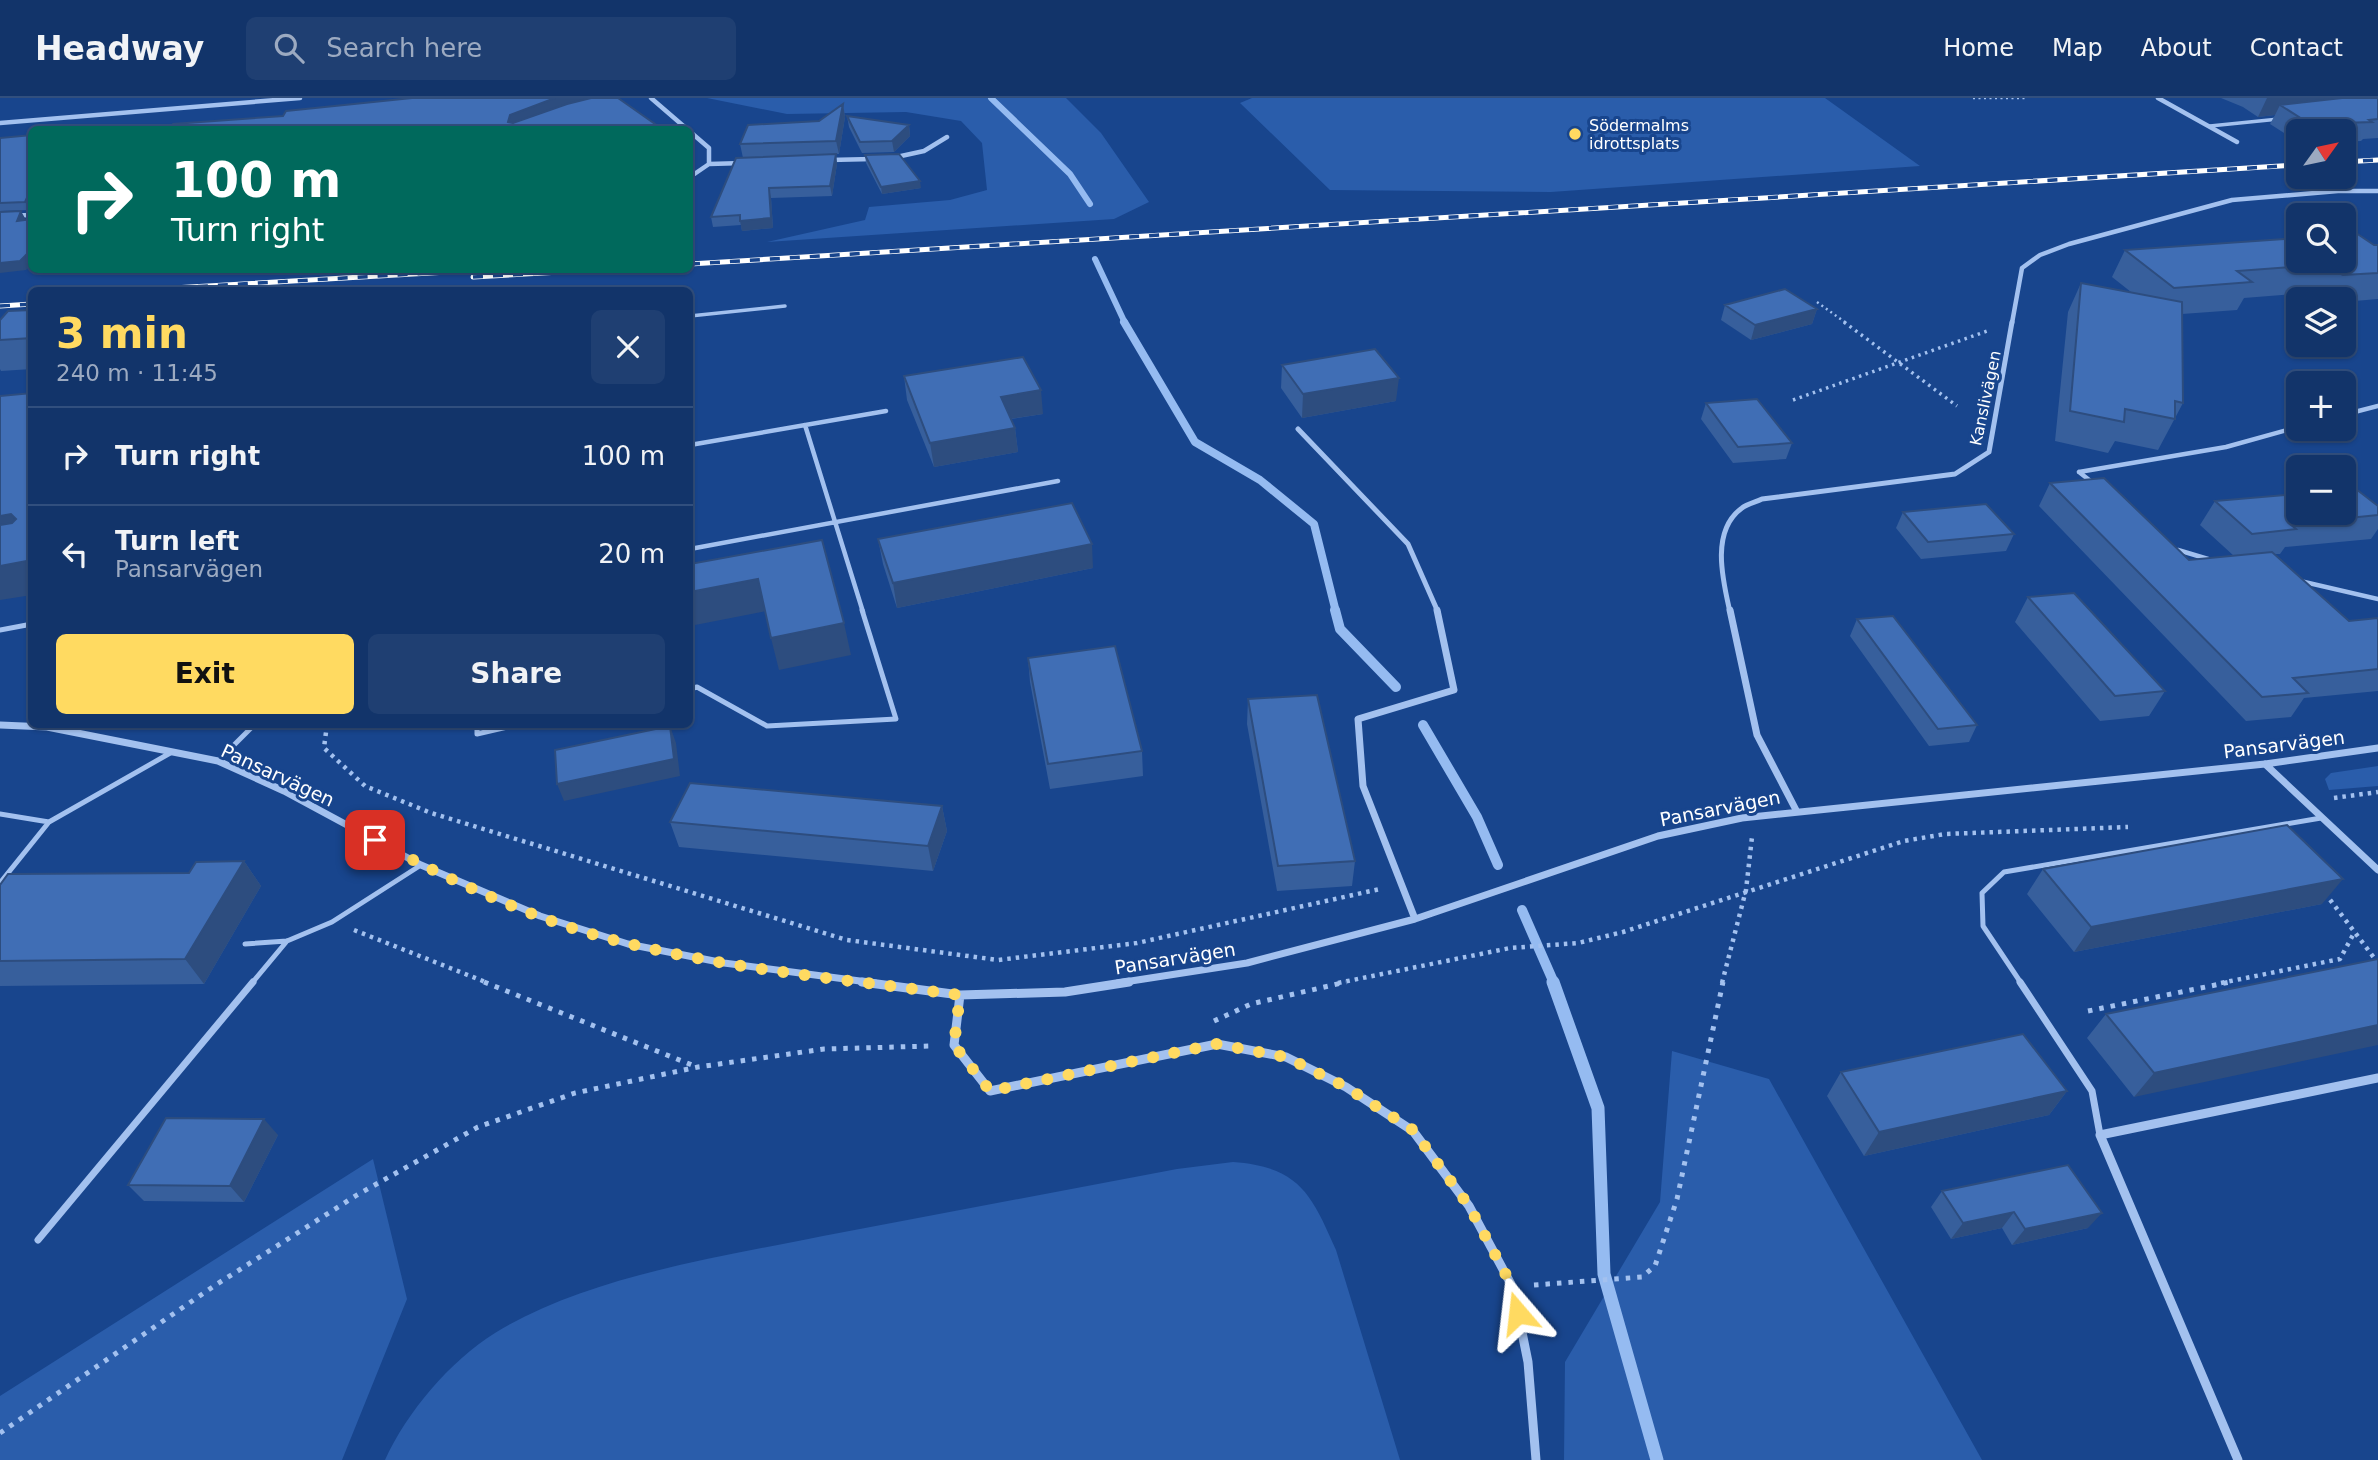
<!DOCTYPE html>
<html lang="en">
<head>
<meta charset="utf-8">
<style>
  :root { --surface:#12346a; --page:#1f3f72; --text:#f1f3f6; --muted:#9caac1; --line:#314f7e; --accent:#ffda61 }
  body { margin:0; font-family:"DejaVu Sans",sans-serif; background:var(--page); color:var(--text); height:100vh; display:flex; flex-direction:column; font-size:26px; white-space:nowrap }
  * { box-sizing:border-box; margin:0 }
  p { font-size:23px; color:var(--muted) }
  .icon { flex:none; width:38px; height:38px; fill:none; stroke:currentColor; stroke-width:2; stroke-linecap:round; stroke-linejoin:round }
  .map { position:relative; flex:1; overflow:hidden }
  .drawer { position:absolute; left:28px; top:189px; width:665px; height:441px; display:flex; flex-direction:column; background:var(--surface); border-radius:10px; box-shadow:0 2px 5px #0004,0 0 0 2px var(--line) }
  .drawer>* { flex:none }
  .banner { position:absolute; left:28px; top:28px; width:665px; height:147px; border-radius:10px; box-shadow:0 2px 5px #0004,0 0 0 2px var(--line); background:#00695c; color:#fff; overflow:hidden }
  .needle { width:46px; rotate:57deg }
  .tools { position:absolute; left:2286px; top:21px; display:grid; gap:14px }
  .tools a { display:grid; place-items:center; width:70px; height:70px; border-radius:10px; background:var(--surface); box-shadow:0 2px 5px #0004,0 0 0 2px var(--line); font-size:35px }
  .pin { position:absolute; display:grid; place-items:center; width:60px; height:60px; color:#fff; margin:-30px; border-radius:14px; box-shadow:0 4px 10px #0006 }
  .me { position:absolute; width:77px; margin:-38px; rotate:343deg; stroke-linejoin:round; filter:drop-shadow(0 0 5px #0008) }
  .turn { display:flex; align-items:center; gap:24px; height:147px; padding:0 28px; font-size:32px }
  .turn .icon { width:91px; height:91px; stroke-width:2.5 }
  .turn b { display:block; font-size:49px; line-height:60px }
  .round { display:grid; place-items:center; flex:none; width:74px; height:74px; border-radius:10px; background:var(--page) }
  .head { display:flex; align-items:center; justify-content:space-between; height:119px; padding:0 28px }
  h1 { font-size:42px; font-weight:700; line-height:52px; color:var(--accent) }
  .primary-button { display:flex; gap:14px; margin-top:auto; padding:14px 28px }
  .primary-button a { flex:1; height:80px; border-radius:10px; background:var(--accent); color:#111; font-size:28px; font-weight:700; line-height:80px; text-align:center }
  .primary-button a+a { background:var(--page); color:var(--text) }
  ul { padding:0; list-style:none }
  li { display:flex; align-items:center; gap:21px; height:98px; padding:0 28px; border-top:2px solid var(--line) }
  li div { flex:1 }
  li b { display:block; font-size:26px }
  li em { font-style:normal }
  header { display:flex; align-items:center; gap:42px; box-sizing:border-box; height:98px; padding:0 35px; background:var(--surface); border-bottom:2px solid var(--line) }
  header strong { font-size:33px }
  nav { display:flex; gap:38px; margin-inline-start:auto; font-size:24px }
  .search { width:490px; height:63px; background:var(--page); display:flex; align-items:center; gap:18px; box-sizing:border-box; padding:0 24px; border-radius:10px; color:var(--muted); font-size:26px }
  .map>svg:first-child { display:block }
</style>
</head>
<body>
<header>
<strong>Headway</strong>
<div class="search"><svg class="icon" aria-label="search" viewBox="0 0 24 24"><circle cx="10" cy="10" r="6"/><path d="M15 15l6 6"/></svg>Search here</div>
<nav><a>Home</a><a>Map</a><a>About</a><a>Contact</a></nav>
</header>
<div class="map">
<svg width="2378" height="1362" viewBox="0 0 2378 1362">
  <rect width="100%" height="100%" fill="#18458d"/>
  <path fill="#2a5dab" d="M 707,0 L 1066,0 L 1101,35 L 1149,104 L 1114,121 L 767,144 L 865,122 L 869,109 L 950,102 L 987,92 L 982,45 L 961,23 L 906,14 L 787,16 Z
    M 1252,0 L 1825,0 L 1920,68 L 1551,94 L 1330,92 L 1240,5 Z
    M 2378,668 L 2378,688 L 2329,692 L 2325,681 L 2331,675 Z
    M 1672,953 L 1769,981 L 1982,1362 L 1564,1362 L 1565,1264 L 1660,1104 Z
    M 373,1061 L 407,1201 L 342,1362 L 0,1362 L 0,1298 Z
    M 1233,1064 C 1299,1069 1311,1095 1336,1152 L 1400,1362 L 385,1362 C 407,1314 450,1263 495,1235 C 585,1179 719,1159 823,1138 C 941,1116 1059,1093 1177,1071 Z"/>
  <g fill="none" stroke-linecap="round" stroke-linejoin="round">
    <path stroke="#95bbf1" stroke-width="6" d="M 991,0 L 1070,76 L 1090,106
      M 1095,161 L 1125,225"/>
    <path stroke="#95bbf1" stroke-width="8" d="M 1124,224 L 1195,344 L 1260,382 L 1314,426 L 1336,514"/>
    <path stroke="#95bbf1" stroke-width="10" d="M 1335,512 L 1340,531 L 1396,589
      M 1423,627 L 1477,719 L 1498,767
      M 1522,812 L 1554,885"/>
    <path stroke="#95bbf1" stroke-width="13" d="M 1553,884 L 1598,1010 L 1604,1176 L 1657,1362"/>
    <path stroke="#a3c1ef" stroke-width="2.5" stroke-dasharray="2 3.5" stroke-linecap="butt" d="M 1973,0 L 2027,0
      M 1817,204 L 1846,225"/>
    <path stroke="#a3c1ef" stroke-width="3.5" stroke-dasharray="2.5 4.5" stroke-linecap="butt" d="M 1844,224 L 1957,308
      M 1793,302 L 1990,232"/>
    <path stroke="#a3c1ef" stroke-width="4.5" stroke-dasharray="3.5 5" stroke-linecap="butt" d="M 327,626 L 324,650 L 365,688 L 431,715 L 847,842 L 998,862 L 1137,845 L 1380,791
      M 2334,700 L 2378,694
      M 2325,795 L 2378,865
      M 354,832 L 488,885
      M 1338,885 L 1510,850 L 1578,845 L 1623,834 L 1904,743 L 1945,736 L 2128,729
      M 1722,885 L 1746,792 L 1752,739
      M 2221,885 L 2340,861 L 2354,835"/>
    <path stroke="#a3c1ef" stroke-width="5" stroke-dasharray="4.5 7" stroke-linecap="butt" d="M 484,884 L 697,969
      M 2088,913 L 2230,884
      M 1214,923 L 1251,906 L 1346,884
      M 1534,1187 L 1642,1179 L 1655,1168 L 1677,1101 L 1723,884
      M 0,1335 L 214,1188 L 357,1097 L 478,1029 L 575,995 L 698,969 L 824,951 L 932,948"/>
    <path stroke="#a3c1ef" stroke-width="3.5" d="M 2210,28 L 2279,21
      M 690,218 L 785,208"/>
    <path stroke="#a3c1ef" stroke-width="4.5" d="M 2343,317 L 2378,308
      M 805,327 L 863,514
      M 690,347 L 886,313
      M 2079,374 L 2093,385
      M 2079,374 L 2226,349 L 2298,329
      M 690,451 L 1058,383
      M 2178,452 L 2208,461
      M 2300,483 L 2378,501"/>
    <path stroke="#a3c1ef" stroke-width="5" d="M 0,532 L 32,526
      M 690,591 L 697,589 L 767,628 L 896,621 L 862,512
      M 477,626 L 477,636 L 520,626
      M 218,663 L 255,626
      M 0,716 L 49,724
      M 0,785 L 49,724 L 172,654
      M 245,846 L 287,843 L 332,824 L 421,767
      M 252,885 L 287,843
      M 2021,885 L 1983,828 L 1982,795 L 2004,774 L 2321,720"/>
    <path stroke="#a3c1ef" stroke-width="7" d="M 2020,884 L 2092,993 L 2100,1037
      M 38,1142 L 253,884"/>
    <path stroke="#a3c1ef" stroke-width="4.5" d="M 651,0 L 709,50 L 709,66 L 690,79
      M 2158,0 L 2237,44
      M 0,25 L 300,0
      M 892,60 L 924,53 L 947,39
      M 829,62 L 873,61
      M 709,66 L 744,65
      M 0,118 L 32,117
      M 2012,225 L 2022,170 L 2040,157 L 2069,146 L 2232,102 L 2338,93 L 2378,93"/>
    <path stroke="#a3c1ef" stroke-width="5" d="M 1298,331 L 1408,446 L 1438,514
      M 1730,514 C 1723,483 1710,433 1742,410 C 1747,406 1756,404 1762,401 L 1955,376 L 1989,354 L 2012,224"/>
    <path stroke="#a3c1ef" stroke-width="7" d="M 1730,512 L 1757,637 L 1796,712
      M 0,627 L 47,629 L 218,663 L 284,693 L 421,767 L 540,818 L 628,846 L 724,865 L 875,885
      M 2265,666 L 2378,772
      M 1415,821 L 1363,688 L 1358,621 L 1454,592 L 1437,512
      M 1118,885 L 1247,865 L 1415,821 L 1658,738 L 1742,720 L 2265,666 L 2378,650"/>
    <path stroke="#a3c1ef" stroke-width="9" d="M 862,884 L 960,897 L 1065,894 L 1129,884
      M 960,897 L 954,947 L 990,993 L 1217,946 L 1286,959 L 1346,989 L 1413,1033 L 1469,1108 L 1513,1190 L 1528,1264 L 1536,1362
      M 2238,1362 L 2100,1037 L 2378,980"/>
    <defs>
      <path id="rail" d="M 2343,64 L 2378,62
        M 690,166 L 2298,67
        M 473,179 L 595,172
        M 138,192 L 482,172
        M 0,208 L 32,206"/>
    </defs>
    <use href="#rail" stroke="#fff" stroke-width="5"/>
    <use href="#rail" stroke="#18458d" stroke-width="3.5" stroke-dasharray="10" stroke-linecap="butt"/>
  </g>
  <path fill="#375f9c" d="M 2221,0 L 2378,0 L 2378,40 L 2363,41 L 2361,43 L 2343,44 L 2343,33 L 2298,33 L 2298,44 L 2270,26 L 2275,17 L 2258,19 L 2243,9 Z
    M 843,6 L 845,19 L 839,56 L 743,60 L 740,46 L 819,23 Z
    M 847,18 L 909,27 L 910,38 L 894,54 L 862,55 L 849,29 Z
    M 32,37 L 32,108 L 30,112 L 0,113 L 0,40 Z
    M 836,56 L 837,66 L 832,98 L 771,100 L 773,130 L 742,133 L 741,127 L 713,129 L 711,119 Z
    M 865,57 L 921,90 L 882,96 L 866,65 Z
    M 2378,147 L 2378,201 L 2343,204 L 2343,201 L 2318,201 L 2305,195 L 2244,200 L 2237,212 L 2182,216 L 2183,305 L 2158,352 L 2115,343 L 2108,355 L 2055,343 L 2068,214 L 2081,185 L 2131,194 L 2112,179 L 2125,152 Z
    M 1725,207 L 1817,211 L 1812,226 L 1751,242 L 1721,222 Z
    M 32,212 L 32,271 L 1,273 L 0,271 L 0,222 Z
    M 1282,267 L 1396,303 L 1302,320 L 1281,290 Z
    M 904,278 L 1043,316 L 1011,321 L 1015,330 L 1018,354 L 934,369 L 907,302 Z
    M 1706,305 L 1792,345 L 1786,361 L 1733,365 L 1701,321 Z
    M 2050,385 L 2189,462 L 2234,458 L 2200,427 L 2215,403 L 2378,408 L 2378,431 L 2371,441 L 2285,449 L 2280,456 L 2274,456 L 2349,523 L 2378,520 L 2378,593 L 2304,600 L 2291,619 L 2246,623 L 2039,408 Z
    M 1903,414 L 2014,436 L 2006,453 L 1921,461 L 1896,430 Z
    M 878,441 L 1093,470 L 897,510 L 883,466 Z
    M 2028,499 L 2165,593 L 2149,618 L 2100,623 L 2015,524 Z
    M 1857,521 L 1977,627 L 1969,644 L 1929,648 L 1850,538 Z
    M 1028,560 L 1142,653 L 1143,678 L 1050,691 L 1030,584 Z
    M 1248,601 L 1355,763 L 1352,788 L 1277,793 L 1247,626 Z
    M 942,708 L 947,733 L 933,773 L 679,749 L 670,724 Z
    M 244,763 L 261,788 L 204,886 L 0,888 L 0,787 L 189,775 Z
    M 2043,771 L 2322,806 L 2074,854 L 2027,796 Z
    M 2378,861 L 2134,999 L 2087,940 L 2106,916 Z
    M 1841,974 L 2067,993 L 2049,1017 L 1864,1058 L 1827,998 Z
    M 278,1037 L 244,1104 L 144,1103 L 128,1087 Z
    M 1942,1093 L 2088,1130 L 2012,1147 L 2002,1130 L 1951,1141 L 1931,1109 Z"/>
  <path fill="#2d4d7f" d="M 555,0 L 597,0 L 513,27 L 508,24 L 510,17 Z
    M 2267,0 L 2376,0 L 2280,7 L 2275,17 L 2258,19 Z
    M 843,6 L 845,19 L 839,56 L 836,43 Z
    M 655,26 L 656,32 L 637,32 Z
    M 909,27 L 910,38 L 894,54 L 892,43 Z
    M 836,56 L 837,66 L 832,98 L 830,88 Z
    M 920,83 L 921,90 L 882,96 L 881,89 Z
    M 32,89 L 32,108 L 30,112 L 25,104 Z
    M 769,90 L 771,100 L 773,130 L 742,133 L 740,123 Z
    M 21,113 L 26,122 L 17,123 Z
    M 32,151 L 32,165 L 26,172 L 0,175 L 0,165 Z
    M 1817,211 L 1812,226 L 1751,242 L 1755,227 Z
    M 1399,280 L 1396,303 L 1302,320 L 1303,296 Z
    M 1041,292 L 1043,316 L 1003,322 L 1001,299 Z
    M 1015,330 L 1018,354 L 934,369 L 930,345 Z
    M 11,416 L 32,446 L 0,452 L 0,418 Z
    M 1092,446 L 1093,470 L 897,510 L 893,485 Z
    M 32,462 L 32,497 L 0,502 L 0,468 Z
    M 758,481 L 766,513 L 690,528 L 690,494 Z
    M 844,525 L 851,557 L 779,572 L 771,540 Z
    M 670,628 L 676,645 L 680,678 L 564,703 L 557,686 Z
    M 942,708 L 947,733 L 933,773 L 928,748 Z
    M 244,763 L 261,788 L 204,886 L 185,861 Z
    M 2343,781 L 2322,806 L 2074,854 L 2091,829 Z
    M 2378,927 L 2378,947 L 2134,999 L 2154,975 Z
    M 2067,993 L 2049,1017 L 1864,1058 L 1879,1034 Z
    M 264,1021 L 278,1037 L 244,1104 L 230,1088 Z
    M 2014,1114 L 2002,1130 L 1951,1141 L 1963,1125 Z
    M 2102,1115 L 2088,1130 L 2012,1147 L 2025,1131 Z"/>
  <path fill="#406eb5" stroke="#2d4d7f" stroke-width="2" d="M 412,0 L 555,0 L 510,17 L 508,24 L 513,25 L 567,6 L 591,0 L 618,0 L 655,26 L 637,32 L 169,32 L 173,26 L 283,18 L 286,13 Z
    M 2342,0 L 2378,0 L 2378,21 L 2369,22 L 2372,24 L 2310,26 L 2280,7 Z
    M 843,6 L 836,43 L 740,46 L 748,27 L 819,23 Z
    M 847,18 L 909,27 L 892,43 L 860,44 Z
    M 32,37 L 32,89 L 25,104 L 0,105 L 0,40 Z
    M 836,56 L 830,88 L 769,90 L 771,120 L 740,123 L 740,117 L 711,119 L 736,60 Z
    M 899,56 L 920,83 L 881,89 L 865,57 Z
    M 21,113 L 17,123 L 32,121 L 32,151 L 20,163 L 0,165 L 0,114 Z
    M 2356,135 L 2374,147 L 2378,147 L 2378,175 L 2343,177 L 2320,167 L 2237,173 L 2252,184 L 2174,190 L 2125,152 L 2298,140 L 2298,163 L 2343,163 L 2343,136 Z
    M 2081,185 L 2182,204 L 2183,305 L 2175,303 L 2175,321 L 2125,311 L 2124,324 L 2070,313 Z
    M 370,190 L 368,192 L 333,192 Z
    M 1785,191 L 1817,211 L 1755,227 L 1725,207 Z
    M 32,212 L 32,240 L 0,242 L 0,222 L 8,213 Z
    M 1375,251 L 1399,280 L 1303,296 L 1282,267 Z
    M 1023,259 L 1041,292 L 1001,299 L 1015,330 L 930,345 L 904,278 Z
    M 32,295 L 32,462 L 0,468 L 0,427 L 12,425 L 16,421 L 11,416 L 0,418 L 0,298 Z
    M 1757,301 L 1792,345 L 1738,349 L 1706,305 Z
    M 2104,380 L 2189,462 L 2272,454 L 2349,523 L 2378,520 L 2378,571 L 2293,580 L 2308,595 L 2262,599 L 2050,385 Z
    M 2356,391 L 2378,408 L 2378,417 L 2290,426 L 2296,431 L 2252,436 L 2215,403 L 2298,396 L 2298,415 L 2343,415 L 2343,392 Z
    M 1072,405 L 1092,446 L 893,485 L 878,441 Z
    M 1986,406 L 2014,436 L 1928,444 L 1903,414 Z
    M 822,442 L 844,525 L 771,540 L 758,481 L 690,494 L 690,466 Z
    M 2074,495 L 2165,593 L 2115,598 L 2028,499 Z
    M 1893,518 L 1977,627 L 1938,631 L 1857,521 Z
    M 1115,548 L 1142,653 L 1048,666 L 1028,560 Z
    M 1317,597 L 1355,763 L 1278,768 L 1248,601 Z
    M 670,628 L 674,661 L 557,686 L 555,652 Z
    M 690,685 L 942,708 L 928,748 L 670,724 Z
    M 2287,727 L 2343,781 L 2091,829 L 2043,771 Z
    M 244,763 L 185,861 L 0,863 L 0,787 L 8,776 L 189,775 L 196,764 Z
    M 2378,861 L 2378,927 L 2154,975 L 2106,916 Z
    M 2023,936 L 2067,993 L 1879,1034 L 1841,974 Z
    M 166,1020 L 264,1021 L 230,1088 L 128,1087 Z
    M 2068,1067 L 2102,1115 L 2025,1131 L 2014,1114 L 1963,1125 L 1942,1093 Z"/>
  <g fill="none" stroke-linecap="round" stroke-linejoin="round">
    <path stroke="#ffda61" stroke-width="12" stroke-dasharray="0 21.6" d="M 375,742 C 455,785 542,826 630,846 C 738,872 850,882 960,897 L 954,947 L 990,993 L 1217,946 L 1286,959 L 1346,989 L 1413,1032 L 1469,1108 L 1513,1190 L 1518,1215"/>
  </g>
  <circle fill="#ffda61" stroke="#18458d" stroke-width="2.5" cx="1575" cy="36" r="7"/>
  <g text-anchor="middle" stroke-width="6" stroke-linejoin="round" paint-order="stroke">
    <g font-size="16" fill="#fff" stroke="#18458d" text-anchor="start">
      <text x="1589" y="33">Södermalms<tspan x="1589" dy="18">idrottsplats</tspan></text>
    </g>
    <g font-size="16" fill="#fff" stroke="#18458d">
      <text transform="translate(1985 300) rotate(-78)" y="6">Kanslivägen</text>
    </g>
    <g font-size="19" fill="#fff" stroke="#18458d">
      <text transform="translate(2284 646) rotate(-7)" y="7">Pansarvägen</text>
      <text transform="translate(278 677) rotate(25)" y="7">Pansarvägen</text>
      <text transform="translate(1720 710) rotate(-11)" y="7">Pansarvägen</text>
      <text transform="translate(1175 860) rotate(-9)" y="7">Pansarvägen</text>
    </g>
  </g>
</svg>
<div class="tools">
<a><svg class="needle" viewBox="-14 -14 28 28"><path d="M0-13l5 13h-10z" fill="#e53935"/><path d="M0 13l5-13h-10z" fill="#9caac1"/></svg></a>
<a><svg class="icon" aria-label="search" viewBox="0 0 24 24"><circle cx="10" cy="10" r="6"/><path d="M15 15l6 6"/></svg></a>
<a><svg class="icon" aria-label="layers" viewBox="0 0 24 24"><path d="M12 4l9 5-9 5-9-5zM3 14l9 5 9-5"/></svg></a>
<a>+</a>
<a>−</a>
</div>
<div class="pin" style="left:375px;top:742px;background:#d93025"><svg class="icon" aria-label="arrive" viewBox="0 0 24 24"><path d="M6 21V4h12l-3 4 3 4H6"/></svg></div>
<svg class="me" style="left:1518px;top:1215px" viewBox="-20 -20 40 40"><path d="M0-17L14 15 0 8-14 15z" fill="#ffda61" stroke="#fff" stroke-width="4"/></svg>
<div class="banner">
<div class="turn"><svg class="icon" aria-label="right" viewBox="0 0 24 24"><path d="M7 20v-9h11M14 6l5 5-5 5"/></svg><div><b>100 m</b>Turn right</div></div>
</div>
<section class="drawer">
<div class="head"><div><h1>3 min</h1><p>240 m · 11:45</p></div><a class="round"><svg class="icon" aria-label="close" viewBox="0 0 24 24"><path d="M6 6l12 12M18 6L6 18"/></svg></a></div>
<ul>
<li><svg class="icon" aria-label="right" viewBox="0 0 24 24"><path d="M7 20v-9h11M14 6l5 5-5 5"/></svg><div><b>Turn right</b></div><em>100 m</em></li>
<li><svg class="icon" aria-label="left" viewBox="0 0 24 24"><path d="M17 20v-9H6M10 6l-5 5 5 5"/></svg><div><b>Turn left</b><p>Pansarvägen</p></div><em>20 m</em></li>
</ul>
<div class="primary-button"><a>Exit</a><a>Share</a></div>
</section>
</div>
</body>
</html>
